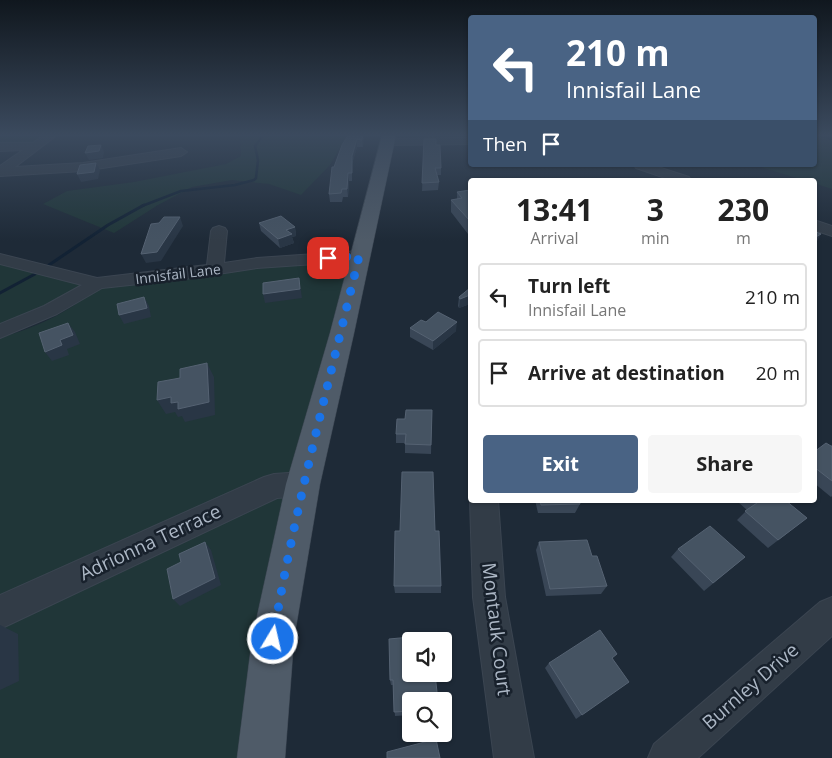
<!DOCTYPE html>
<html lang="en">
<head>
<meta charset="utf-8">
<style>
  :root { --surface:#fff; --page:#f6f6f6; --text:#222; --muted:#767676; --line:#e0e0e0; --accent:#496384 }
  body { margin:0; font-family:"Open Sans",sans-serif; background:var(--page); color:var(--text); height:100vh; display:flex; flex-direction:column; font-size:19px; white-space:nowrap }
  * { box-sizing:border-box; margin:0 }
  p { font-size:16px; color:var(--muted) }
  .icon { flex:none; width:28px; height:28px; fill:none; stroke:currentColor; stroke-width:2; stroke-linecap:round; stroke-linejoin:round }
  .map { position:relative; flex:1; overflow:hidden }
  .drawer { position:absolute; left:468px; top:178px; width:349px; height:325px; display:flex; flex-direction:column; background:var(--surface); border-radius:5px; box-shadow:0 1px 4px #0004 }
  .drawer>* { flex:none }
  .hud { position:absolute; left:468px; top:15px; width:349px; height:152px; border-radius:5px; box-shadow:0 1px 4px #0004; background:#496384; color:#fff; overflow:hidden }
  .fabs { position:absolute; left:402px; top:632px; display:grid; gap:10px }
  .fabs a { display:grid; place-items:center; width:50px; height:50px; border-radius:5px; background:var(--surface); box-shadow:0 1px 4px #0004; font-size:25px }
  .pin { position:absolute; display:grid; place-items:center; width:42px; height:42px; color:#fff; margin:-21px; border-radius:10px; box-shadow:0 2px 8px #0006 }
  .me { position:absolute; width:55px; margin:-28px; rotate:9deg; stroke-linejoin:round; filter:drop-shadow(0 0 4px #0008) }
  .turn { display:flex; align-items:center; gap:18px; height:105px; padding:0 15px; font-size:22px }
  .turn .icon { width:65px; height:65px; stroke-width:2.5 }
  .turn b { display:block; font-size:35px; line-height:42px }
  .then { display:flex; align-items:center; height:48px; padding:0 15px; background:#0003; gap:10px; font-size:19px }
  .eta { display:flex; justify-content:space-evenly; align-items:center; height:85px; text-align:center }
  .eta b { font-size:30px; font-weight:700; line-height:35px }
  .primary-button { display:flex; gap:10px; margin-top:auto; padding:10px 15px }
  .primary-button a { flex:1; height:58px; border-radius:5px; background:var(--accent); color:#fff; font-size:20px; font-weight:700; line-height:58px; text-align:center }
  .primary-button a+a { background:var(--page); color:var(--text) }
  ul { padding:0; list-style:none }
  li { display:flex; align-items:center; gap:15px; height:68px; margin:0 10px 8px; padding:0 5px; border:2px solid var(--line); border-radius:5px }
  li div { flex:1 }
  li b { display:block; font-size:19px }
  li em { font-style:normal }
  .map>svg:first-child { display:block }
</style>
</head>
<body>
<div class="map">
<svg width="832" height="758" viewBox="0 0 832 758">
  <rect width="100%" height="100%" fill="#1e2a37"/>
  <path fill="#203638" d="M 0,135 L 47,135 C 32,146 19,145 0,145 Z
    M 238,135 L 347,136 L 330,165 L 301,195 L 269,184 L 232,180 L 192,187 L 158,205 L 114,233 L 43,204 L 67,191 L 134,182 L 226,164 L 241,156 L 240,138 Z
    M 814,135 L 832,135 L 832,189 L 814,183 L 814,180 L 803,180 L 754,165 L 814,165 Z
    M 313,262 L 341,263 L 349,270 L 246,758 L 0,758 L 0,338 C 32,328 70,314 94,288 Z
    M 0,263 L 53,278 L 83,284 L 75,294 L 0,330 Z"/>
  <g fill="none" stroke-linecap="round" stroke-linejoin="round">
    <path stroke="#122234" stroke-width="2.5" d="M 820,135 L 832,139
      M 142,206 L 181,191 L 235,185 L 254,180 L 256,178 L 258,160 L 255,146 L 263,135"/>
    <path stroke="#122234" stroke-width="3" d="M 49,265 L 108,225 L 144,205
      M 0,293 L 35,274"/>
    <defs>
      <path id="minor" d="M 44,135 L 57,135 L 15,167 L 83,163 L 181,148 L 187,152 L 181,156 L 83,171 L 0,176 L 0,166 L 23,150 L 0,151 L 0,143 L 33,143 Z
        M 470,138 L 470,144 L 388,145 L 382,142 L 388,139 Z
        M 634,165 L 652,165 L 689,177 L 691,180 L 671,180 L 636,168 Z
        M 814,220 L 832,226 L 832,236 L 814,230 Z
        M 219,226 L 225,228 L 227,231 L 224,263 L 257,258 L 359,251 L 365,252 L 367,256 L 365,260 L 359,261 L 257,268 L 185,279 L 102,288 L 57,314 L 0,338 L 0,324 L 44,306 L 82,285 L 0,264 L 0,254 L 97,278 L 207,265 L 211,231 L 213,228 Z
        M 303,472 L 313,476 L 317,484 L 313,492 L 303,496 L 277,498 L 0,629 L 0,595 L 264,477 L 274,474 Z
        M 470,500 L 498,500 L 505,597 L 534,758 L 494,758 L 473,597 Z
        M 832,597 L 832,636 L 698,758 L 648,758 L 654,744 L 820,602 Z"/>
      <path id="major" d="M 382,135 L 396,135 L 354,333 L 320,484 L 294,639 L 285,758 L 237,758 L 252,639 L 286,484 L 330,333 Z"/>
    </defs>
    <use href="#minor" stroke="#3b4551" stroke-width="2"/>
    <use href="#major" stroke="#3b4551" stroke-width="1"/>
    <use href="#minor" fill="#323c47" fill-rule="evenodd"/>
    <use href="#major" fill="#4f5b68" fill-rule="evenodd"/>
  </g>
  <path fill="#394656" d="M 348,135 L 364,135 L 363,147 L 357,147 L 352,164 L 352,181 L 349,181 L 348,197 L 343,197 L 342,202 L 330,202 L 329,194 L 334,167 Z
    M 425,135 L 436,135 L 436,137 L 425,137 Z
    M 424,139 L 436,145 L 441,168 L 441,175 L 437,175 L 439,182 L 438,190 L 422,191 Z
    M 470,190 L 470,233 L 468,234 L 451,212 L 451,200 L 457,199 L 457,192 Z
    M 259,223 L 295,227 L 296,236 L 292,237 L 294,243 L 280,248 L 261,231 Z
    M 470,288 L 470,304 L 459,308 L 458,306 L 459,297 Z
    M 410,328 L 456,331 L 433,350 L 410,337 Z
    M 432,410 L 431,454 L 405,453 L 405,443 L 396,443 L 396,434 L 405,419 Z
    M 832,446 L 832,496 L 831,497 L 814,483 L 814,452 Z
    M 535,500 L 584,500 L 583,503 L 579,503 L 580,504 L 575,513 L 538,513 Z
    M 739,500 L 785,500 L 807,518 L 768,548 L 737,520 L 747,510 L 738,502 Z
    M 435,531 L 441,586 L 441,593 L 395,593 L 394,586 Z
    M 539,542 L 592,556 L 607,586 L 601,594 L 546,596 L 536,550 Z
    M 678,549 L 745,557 L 704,591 L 671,557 Z
    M 389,639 L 411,701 L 411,715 L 395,716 L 393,685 L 391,685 L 390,680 Z
    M 617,654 L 612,658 L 629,682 L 576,719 L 545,668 L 549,663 Z"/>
  <path fill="#293645" d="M 363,135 L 364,135 L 363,147 L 362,140 Z
    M 357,139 L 357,147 L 352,164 L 352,181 L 352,156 Z
    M 101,145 L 104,152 L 103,158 L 89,160 L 85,153 Z
    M 96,163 L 100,170 L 98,179 L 81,182 L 77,174 Z
    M 348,173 L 349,181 L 348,197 L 347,189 Z
    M 180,217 L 183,226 L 161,261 L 146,263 L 141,254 Z
    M 470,221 L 470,233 L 468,234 Z
    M 295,227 L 296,236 L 292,237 L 294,243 L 280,248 L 278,239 L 286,230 Z
    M 821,234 L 816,243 L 814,244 L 814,238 Z
    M 299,278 L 302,298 L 265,303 L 263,294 Z
    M 470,295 L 470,304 L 459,308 L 460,299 Z
    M 144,297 L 149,306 L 151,317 L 124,324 L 119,315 Z
    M 457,322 L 456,331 L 433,350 L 433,341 Z
    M 68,323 L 75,332 L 80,344 L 67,349 L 69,355 L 52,361 L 45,352 L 60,340 Z
    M 207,363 L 214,377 L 215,415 L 185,422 L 182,416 L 178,417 L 175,412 L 166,414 L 157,400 L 171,397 L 178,402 Z
    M 205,542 L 211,550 L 221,585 L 180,606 L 173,599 Z
    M 0,625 L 18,634 L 19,681 L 0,690 Z"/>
  <path fill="#455362" stroke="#556272" d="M 348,135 L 363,135 L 362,140 L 357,139 L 352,156 L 352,173 L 348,173 L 347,189 L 342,189 L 341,193 L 329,194 L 332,167 L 334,167 L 342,145 Z
    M 424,139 L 436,139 L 436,145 L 440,145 L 441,168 L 435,168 L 439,182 L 422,183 Z
    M 101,145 L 99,151 L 85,153 L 88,146 Z
    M 96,163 L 94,172 L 77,174 L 80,165 Z
    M 470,190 L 470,221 L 451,200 L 462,198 L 457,192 Z
    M 281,216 L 295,227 L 286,230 L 292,234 L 278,239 L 259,223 Z
    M 164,217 L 180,217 L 157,252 L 141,254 L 151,224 L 159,223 Z
    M 814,231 L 821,234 L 814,238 Z
    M 299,278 L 300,289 L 263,294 L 263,283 Z
    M 470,288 L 470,295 L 460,299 L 459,297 Z
    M 144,297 L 147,308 L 119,315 L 117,304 Z
    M 438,312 L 457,322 L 433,341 L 410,328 L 421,320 L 426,322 Z
    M 68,323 L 73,335 L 60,340 L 62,345 L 45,352 L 39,333 Z
    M 207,363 L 209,402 L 178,409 L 178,402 L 171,403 L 171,397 L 157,400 L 158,382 L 180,378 L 180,369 Z
    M 406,410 L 432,410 L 431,445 L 405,444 L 406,434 L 396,434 L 397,419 L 405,419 Z
    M 826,443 L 831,446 L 832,446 L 832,481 L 814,467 L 814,452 Z
    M 402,472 L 433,472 L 435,531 L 439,531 L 441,586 L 394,586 L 395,531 L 400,531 Z
    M 540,500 L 579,500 L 580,504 L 541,505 Z
    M 754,500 L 785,500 L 807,518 L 778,540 L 745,511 L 757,503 Z
    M 710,526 L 745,557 L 713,583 L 678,549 Z
    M 587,540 L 592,556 L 597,556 L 607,586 L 550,589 L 539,542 Z
    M 205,542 L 215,578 L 173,599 L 167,569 L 181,562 L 179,554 Z
    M 600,630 L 617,654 L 612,658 L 629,682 L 582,715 L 549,663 Z
    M 432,635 L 432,641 L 411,641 L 411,674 L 435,674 L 438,701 L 411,701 L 411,711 L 394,712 L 393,680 L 390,680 L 389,639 Z
    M 436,739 L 440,758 L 387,758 L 387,752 Z"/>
  <linearGradient id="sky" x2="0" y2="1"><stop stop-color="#10171e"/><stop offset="0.56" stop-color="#3b4a5e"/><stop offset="1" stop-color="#3b4a5e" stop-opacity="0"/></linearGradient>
  <rect width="832" height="241" fill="url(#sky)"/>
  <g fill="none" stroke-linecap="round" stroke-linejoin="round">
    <path stroke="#1a73e8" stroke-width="9" stroke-dasharray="0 16.2" d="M 273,639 C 294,510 329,384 359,256 L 328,258"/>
  </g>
  <g text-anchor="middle" stroke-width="5" stroke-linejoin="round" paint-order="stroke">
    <g font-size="14" fill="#acb7c5" stroke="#18212c">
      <text transform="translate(178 274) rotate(-7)" y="5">Innisfail Lane</text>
    </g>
    <g font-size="19" fill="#acb7c5" stroke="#18212c">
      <text transform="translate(150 542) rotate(-25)" y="7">Adrionna Terrace</text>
      <text transform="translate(497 629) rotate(83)" y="7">Montauk Court</text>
      <text transform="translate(750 686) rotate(-41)" y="7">Burnley Drive</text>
    </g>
  </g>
</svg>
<div class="fabs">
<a><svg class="icon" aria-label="sound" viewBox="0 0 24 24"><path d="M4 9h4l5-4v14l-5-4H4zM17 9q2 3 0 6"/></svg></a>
<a><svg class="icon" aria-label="search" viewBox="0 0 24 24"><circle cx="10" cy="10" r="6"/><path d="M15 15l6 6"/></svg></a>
</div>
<div class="pin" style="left:328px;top:258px;background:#d93025"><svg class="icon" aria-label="arrive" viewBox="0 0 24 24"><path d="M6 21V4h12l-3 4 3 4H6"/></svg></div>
<svg class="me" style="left:273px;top:639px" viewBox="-20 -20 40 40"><circle r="17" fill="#1a73e8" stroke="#fff" stroke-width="3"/><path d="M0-11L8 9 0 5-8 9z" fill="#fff"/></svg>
<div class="hud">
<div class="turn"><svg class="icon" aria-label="left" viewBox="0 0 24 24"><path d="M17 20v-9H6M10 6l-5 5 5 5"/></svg><div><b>210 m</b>Innisfail Lane</div></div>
<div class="then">Then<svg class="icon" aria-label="arrive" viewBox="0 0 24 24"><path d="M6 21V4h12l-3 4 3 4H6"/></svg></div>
</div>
<section class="drawer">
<div class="eta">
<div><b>13:41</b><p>Arrival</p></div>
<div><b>3</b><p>min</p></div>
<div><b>230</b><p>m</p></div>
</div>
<ul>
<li><svg class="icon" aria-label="left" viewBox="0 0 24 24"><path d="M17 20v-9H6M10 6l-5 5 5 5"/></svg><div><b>Turn left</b><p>Innisfail Lane</p></div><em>210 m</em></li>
<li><svg class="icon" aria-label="arrive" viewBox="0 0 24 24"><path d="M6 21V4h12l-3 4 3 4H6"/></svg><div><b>Arrive at destination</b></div><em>20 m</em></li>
</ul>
<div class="primary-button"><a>Exit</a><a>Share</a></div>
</section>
</div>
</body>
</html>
